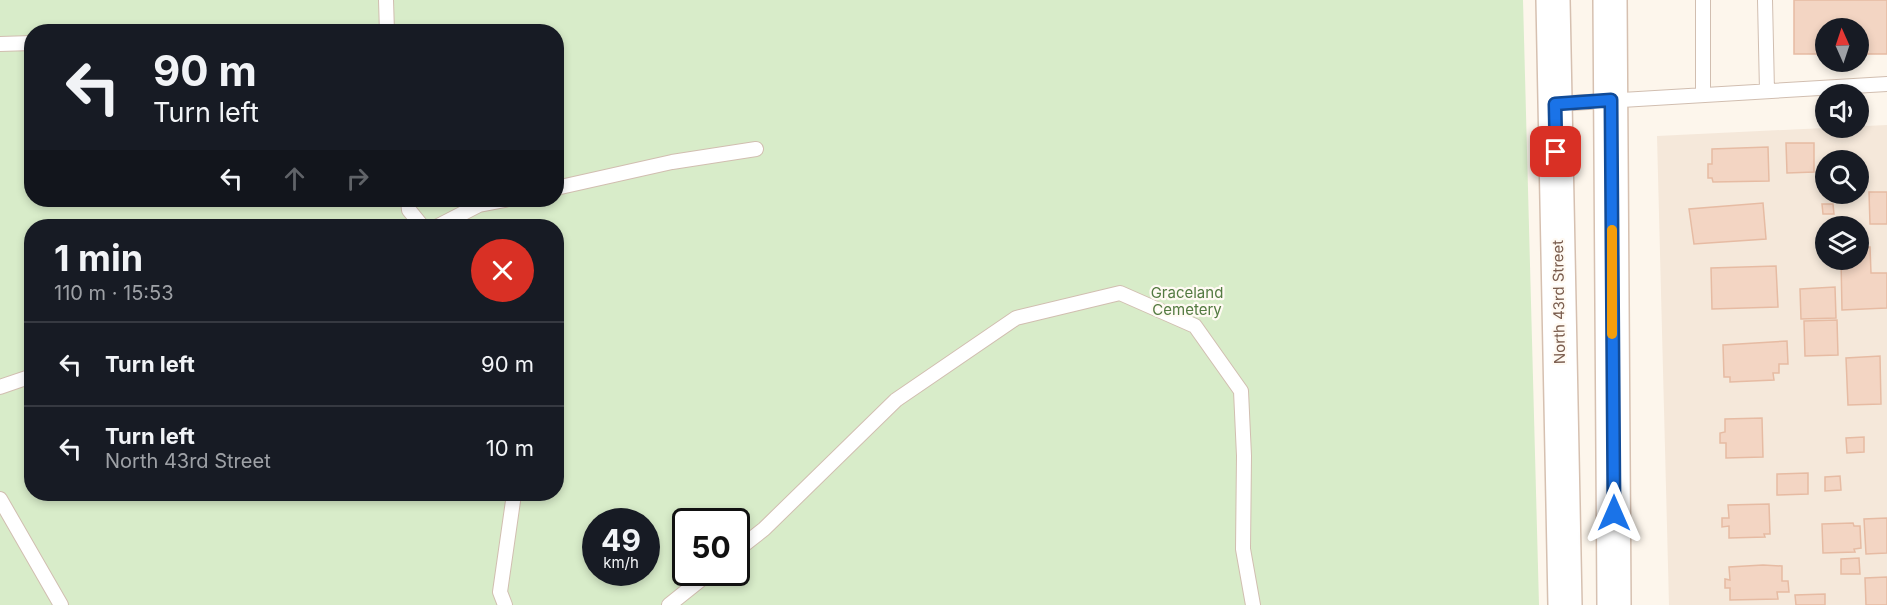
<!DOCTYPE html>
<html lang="en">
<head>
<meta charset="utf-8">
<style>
  :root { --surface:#171b24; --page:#242831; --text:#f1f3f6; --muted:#9ea1a6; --line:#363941 }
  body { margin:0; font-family:Inter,sans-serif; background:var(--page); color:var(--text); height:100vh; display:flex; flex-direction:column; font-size:22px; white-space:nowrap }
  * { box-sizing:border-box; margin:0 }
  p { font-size:20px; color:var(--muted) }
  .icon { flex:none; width:33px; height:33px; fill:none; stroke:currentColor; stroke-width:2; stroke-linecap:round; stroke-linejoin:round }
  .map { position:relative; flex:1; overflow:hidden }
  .details { position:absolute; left:24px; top:219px; width:540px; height:282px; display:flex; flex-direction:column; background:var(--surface); border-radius:24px; box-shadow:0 3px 9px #0003 }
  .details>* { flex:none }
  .guide { position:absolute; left:24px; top:24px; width:540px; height:183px; border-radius:24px; box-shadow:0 3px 9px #0003; background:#171b24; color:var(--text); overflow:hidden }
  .needle { width:39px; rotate:357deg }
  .tools { position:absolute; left:1815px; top:18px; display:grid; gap:12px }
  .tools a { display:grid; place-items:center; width:54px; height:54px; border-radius:50%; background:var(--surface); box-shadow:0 3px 9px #0003; font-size:30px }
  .speed { position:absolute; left:582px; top:508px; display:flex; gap:12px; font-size:30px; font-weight:700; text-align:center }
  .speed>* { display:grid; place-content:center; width:78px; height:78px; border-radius:50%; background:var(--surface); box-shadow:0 3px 9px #0003; line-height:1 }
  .speed small { font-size:15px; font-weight:400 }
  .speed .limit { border:3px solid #111; border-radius:9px; background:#fff; color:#111 }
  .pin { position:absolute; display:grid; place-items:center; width:51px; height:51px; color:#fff; margin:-26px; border-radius:12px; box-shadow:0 3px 9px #0006 }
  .me { position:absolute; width:66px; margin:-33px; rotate:0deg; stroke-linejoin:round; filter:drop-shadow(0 0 4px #0008) }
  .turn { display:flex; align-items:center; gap:21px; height:126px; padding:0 30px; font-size:27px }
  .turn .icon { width:78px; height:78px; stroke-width:2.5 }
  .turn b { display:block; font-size:42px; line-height:51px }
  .lanes { display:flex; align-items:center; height:57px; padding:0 30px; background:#0003; justify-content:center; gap:30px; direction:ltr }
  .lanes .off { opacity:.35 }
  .round { display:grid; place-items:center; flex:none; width:63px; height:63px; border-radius:32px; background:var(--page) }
  .head { display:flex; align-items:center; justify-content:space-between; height:102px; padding:0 30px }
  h1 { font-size:36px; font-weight:700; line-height:45px }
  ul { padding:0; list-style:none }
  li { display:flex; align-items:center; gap:18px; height:84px; padding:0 30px; border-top:2px solid var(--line) }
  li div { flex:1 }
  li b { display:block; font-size:22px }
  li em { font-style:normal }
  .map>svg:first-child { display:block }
</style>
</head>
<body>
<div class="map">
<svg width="1887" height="605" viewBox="0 0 1887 605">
  <rect width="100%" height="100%" fill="#fdf6ec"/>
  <path fill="#f5e8da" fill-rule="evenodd" d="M 1887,125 L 1887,605 L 1669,605 L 1657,136 ZM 1826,160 L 1858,160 L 1858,194 L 1826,194 ZM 1826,226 L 1858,226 L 1858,260 L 1826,260 Z"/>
  <path fill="#d8ecc9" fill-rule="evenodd" d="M 0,0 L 1523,0 L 1539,605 L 0,605 ZM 32,32 L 556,32 L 556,200 L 32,200 ZM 32,226 L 556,226 L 556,494 L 32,494 ZM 596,522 L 646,522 L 646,573 L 596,573 ZM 686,522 L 736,522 L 736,573 L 686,573 Z"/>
  <path fill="#f3d5c3" stroke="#e6bba3" stroke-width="1.5" d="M 1794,0 L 1887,0 L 1887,54 L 1858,54 L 1858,28 L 1826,28 L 1826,54 L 1794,54 Z
    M 1786,143 L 1814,143 L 1814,172 L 1787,173 Z
    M 1768,147 L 1769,181 L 1713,182 L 1712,178 L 1708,178 L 1708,164 L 1712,164 L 1712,149 Z
    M 1869,192 L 1887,192 L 1887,224 L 1870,224 Z
    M 1763,203 L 1766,239 L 1694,244 L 1689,209 Z
    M 1822,204 L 1833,204 L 1834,214 L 1823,214 Z
    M 1858,247 L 1870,247 L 1871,273 L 1887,273 L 1887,308 L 1842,310 L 1841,260 L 1858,260 Z
    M 1776,266 L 1778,307 L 1712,309 L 1711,268 Z
    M 1835,287 L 1836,318 L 1801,319 L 1800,289 Z
    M 1837,320 L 1838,355 L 1805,356 L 1804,321 Z
    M 1787,341 L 1788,364 L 1779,364 L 1779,373 L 1773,373 L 1774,380 L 1730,382 L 1730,377 L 1724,377 L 1723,345 Z
    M 1880,356 L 1881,404 L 1848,405 L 1846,358 Z
    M 1762,418 L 1763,457 L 1726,458 L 1726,443 L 1720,443 L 1720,433 L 1725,432 L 1725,419 Z
    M 1864,437 L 1864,452 L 1847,453 L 1846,438 Z
    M 1808,473 L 1808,494 L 1777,495 L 1777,474 Z
    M 1840,476 L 1841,490 L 1825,491 L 1825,477 Z
    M 1769,504 L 1770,534 L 1764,534 L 1765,537 L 1729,538 L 1729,526 L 1722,527 L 1722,518 L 1729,518 L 1728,505 Z
    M 1887,518 L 1887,553 L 1866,554 L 1864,519 Z
    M 1853,523 L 1854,526 L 1860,526 L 1861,548 L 1854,549 L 1855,552 L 1823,553 L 1822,524 Z
    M 1859,558 L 1860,574 L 1841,574 L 1841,559 Z
    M 1763,565 L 1782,566 L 1782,581 L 1788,581 L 1789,592 L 1777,592 L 1778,599 L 1730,600 L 1730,588 L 1725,588 L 1725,579 L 1730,580 L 1729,567 Z
    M 1887,577 L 1887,605 L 1866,605 L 1865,578 Z
    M 1825,594 L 1825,605 L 1796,605 L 1795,595 Z"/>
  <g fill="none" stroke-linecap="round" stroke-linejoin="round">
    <defs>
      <path id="service" d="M 386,0 L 387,32
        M 1703,0 L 1703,95
        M 1765,0 L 1767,91
        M 297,32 L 351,32
        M 0,44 L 32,43
        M 1555,104 L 1887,84
        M 556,188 L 672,162 L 756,149
        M 408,200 L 409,210 L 422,226
        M 438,226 L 479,205 L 505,200
        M 0,387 L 32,376
        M 0,499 L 61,605
        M 736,551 L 764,529 L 896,400 L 1016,318 L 1120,293 L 1195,326 L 1241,391 L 1244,456 L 1243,549 L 1253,605
        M 505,605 L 500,592 L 514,494
        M 669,605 L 709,573"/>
      <path id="secondary" d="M 1553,0 L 1565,605
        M 1610,0 L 1614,605"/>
    </defs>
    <use href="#service" stroke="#d1beb0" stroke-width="16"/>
    <use href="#secondary" stroke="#d6c0b0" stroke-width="36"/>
    <use href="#service" stroke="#fff" stroke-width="14"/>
    <use href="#secondary" stroke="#fff" stroke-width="33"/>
  </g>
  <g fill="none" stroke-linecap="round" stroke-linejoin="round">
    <defs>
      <path id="route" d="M 1556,152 L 1555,104 L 1611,100 L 1614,513"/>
    </defs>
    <use href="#route" stroke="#114b97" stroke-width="15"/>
    <use href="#route" stroke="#1a73e8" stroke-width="10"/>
    <path stroke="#f59e0b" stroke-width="10" d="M 1612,230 L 1612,334"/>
  </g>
  <g text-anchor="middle" stroke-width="4.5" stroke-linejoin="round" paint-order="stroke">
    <g font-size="15" fill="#537a41" stroke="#fffaf3">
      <text x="1187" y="298">Graceland<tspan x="1187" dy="17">Cemetery</tspan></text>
    </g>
    <g font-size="15" fill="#7a5c4d" stroke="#fffaf3">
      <text transform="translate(1559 302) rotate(-91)" y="5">North 43rd Street</text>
    </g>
  </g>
</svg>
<div class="tools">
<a><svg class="needle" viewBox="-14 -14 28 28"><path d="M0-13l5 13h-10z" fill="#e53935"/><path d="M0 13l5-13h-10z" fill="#9ea1a6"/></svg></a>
<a><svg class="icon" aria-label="sound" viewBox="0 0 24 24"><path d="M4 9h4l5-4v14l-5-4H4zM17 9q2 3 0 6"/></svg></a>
<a><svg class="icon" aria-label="search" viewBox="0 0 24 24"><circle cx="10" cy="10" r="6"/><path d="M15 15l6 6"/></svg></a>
<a><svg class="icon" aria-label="layers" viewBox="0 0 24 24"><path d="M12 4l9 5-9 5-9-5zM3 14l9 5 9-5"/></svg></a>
</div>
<div class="speed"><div>49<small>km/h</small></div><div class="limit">50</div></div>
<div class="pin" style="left:1556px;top:152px;background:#d93025"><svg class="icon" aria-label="arrive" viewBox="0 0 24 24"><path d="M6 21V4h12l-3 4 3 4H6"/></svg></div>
<svg class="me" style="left:1614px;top:513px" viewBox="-20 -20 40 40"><path d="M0-17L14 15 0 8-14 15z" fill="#1a73e8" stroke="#fff" stroke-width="4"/></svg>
<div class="guide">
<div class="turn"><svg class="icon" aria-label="left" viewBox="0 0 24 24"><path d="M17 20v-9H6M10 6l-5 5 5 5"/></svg><div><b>90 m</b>Turn left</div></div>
<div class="lanes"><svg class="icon" aria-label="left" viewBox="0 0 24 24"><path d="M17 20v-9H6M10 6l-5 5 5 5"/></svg><svg class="icon off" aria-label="ahead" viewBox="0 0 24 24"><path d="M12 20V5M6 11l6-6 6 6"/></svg><svg class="icon off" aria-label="right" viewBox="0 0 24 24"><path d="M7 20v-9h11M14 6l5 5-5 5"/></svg></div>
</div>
<section class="details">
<div class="head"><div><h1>1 min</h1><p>110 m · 15:53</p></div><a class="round" style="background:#d93025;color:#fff"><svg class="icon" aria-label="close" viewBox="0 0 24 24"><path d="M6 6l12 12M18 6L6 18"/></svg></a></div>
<ul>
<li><svg class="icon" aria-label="left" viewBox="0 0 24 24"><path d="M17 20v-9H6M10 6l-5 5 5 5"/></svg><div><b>Turn left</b></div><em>90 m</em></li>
<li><svg class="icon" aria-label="left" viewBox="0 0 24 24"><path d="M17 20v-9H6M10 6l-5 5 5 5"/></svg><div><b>Turn left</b><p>North 43rd Street</p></div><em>10 m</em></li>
</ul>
</section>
</div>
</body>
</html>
